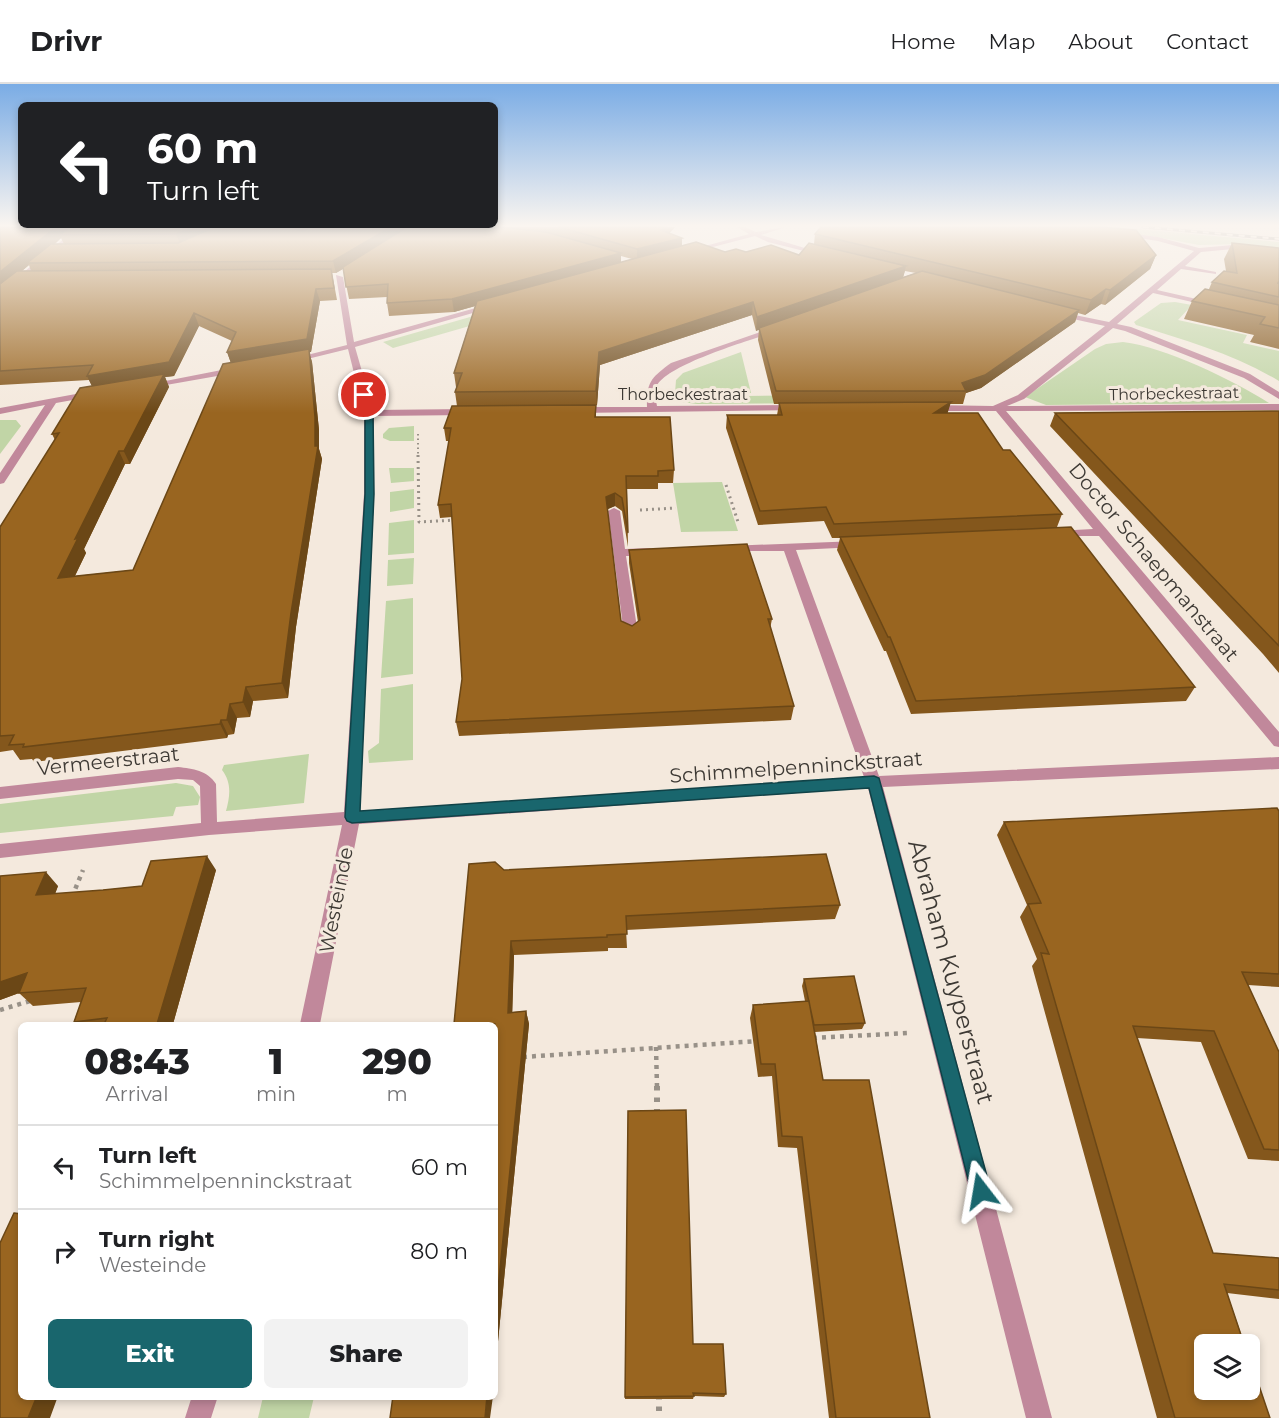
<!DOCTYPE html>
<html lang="en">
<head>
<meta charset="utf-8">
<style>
  :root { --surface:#fff; --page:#f2f2f2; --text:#202124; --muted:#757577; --line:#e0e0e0; --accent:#19666d }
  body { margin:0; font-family:Montserrat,sans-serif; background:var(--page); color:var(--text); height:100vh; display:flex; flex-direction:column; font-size:22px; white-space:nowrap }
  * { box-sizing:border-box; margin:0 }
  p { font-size:20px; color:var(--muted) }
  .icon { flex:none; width:33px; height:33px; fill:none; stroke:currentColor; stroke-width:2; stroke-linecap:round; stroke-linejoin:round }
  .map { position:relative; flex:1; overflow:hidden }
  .side { position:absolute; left:18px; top:938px; width:480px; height:378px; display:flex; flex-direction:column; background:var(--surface); border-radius:9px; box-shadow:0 3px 9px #0003 }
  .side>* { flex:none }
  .banner { position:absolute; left:18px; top:18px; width:480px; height:126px; border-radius:9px; box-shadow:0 3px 9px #0003; background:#202124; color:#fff; overflow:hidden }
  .tools { position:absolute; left:1194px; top:1250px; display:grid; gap:12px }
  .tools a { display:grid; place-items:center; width:66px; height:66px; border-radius:9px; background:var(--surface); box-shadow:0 3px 9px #0003; font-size:30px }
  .pin { position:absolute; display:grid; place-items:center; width:51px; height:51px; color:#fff; margin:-26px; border:3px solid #fff; border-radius:50%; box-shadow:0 2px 6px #0007 }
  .me { position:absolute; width:66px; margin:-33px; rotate:346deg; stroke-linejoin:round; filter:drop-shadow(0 0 4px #0008) }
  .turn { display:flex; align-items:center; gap:21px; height:126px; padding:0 30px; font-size:27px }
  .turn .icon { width:78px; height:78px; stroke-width:2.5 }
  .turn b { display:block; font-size:42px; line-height:51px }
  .eta { display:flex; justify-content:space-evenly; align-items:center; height:102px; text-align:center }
  .eta b { font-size:36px; font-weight:800; line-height:42px }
  .button { display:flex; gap:12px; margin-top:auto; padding:12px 30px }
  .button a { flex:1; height:69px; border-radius:9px; background:var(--accent); color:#fff; font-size:24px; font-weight:800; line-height:69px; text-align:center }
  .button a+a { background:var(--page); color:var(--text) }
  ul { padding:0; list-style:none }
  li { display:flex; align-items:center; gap:18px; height:84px; padding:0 30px; border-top:2px solid var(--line) }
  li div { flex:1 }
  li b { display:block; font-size:22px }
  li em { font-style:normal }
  header { display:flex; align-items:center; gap:36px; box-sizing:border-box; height:84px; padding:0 30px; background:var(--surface); border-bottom:2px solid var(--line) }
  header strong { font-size:28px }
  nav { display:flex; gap:33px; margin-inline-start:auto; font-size:21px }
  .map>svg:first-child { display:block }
</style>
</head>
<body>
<header>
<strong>Drivr</strong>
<nav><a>Home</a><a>Map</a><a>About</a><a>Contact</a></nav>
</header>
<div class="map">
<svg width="1279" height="1334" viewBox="0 0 1279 1334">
  <rect width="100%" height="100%" fill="#f4e9dd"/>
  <path fill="#c1d5a6" d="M 1056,143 L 1115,143 L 1279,158 L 1279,164 L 1239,160 L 1199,161 L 1151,152 Z
    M 1175,218 L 1192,221 L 1178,236 L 1247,251 L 1243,259 L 1279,267 L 1279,297 C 1234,270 1185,256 1136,241 L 1134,238 L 1161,219 Z
    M 484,229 L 494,235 L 393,264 L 383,258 Z
    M 1123,258 C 1165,263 1233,296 1269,319 L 1046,321 L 1025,313 L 1095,265 L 1106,260 Z
    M 741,268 L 751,309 L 675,309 L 676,296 L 683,289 Z
    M 830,311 L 830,319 L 697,320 L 682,318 L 671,313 Z
    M 0,336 L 16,336 L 21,342 L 0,370 Z
    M 414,342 L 414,357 L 390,357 L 383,354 L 383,350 L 389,344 Z
    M 389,384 L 414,384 L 414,397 L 391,399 Z
    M 722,398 L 738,447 L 681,448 L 673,399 Z
    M 414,405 L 414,424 L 390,428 L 390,408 Z
    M 414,436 L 414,469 L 388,471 L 389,439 Z
    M 414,474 L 413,500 L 387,502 L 388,476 Z
    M 413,514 L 413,590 L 381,594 L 386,517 Z
    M 413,600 L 413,676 L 369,679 L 368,667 L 379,659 L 381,605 Z
    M 309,670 L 304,719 L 226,727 C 230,712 232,699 222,686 L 224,681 Z
    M 176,699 L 193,702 L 200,713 L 198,721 L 176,723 L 173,732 L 0,749 L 0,720 Z
    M 263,1313 L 314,1313 L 309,1334 L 258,1334 Z"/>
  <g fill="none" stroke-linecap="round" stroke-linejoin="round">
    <path stroke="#989188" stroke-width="2" stroke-dasharray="1.5 3" stroke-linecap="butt" d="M 418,350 L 418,373"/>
    <path stroke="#989188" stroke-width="3" stroke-dasharray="2 4" stroke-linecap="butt" d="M 418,371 L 419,438 L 456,436
      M 726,401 L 739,441
      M 640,426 L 676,424"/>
    <path stroke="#989188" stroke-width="4.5" stroke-dasharray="4 5" stroke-linecap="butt" d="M 72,813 L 83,786
      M 0,926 L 30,917 L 32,914
      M 813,954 L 907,949
      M 656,963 L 657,1003
      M 523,973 L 758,957"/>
    <path stroke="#989188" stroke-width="6" stroke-dasharray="4.5 7" stroke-linecap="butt" d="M 657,1002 L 657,1030
      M 659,1311 L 659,1334"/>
    <path fill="#c1889b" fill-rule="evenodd" d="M 78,143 L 84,143 L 0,214 L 0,208 Z
      M 737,143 L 745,143 L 756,148 L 786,143 L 761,151 L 825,170 L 820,171 L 768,158 L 755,152 L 690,169 L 687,167 L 749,150 Z
      M 1121,148 L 1158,153 L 1199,164 L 1233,161 L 1279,164 L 1279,168 L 1233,165 L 1201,168 L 1185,182 L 1216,188 L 1216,190 L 1181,185 L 1157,206 L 1214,219 L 1214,223 L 1153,209 L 1117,240 L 1131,243 L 1250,290 L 1279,308 L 1279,315 L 1244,294 L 1125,247 L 1113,244 L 1024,315 L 1007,322 L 1279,320 L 1279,326 L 1006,327 L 1279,648 L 1279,663 L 1274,662 L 1099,452 L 1052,452 L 1050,450 L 1056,447 L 1093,445 L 996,327 L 930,327 L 925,324 L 930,321 L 993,322 L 1018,311 L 1105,242 L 1055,231 L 1055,227 L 1109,238 L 1194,167 L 1158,157 L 1119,151 Z
      M 336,191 L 343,193 L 354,258 L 490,220 L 497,222 L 355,263 L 373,326 L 468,325 L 473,328 L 468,331 L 374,332 L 374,410 L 360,727 L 864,693 L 784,467 L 724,467 L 724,463 L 728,462 L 858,457 L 864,460 L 858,463 L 796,466 L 879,692 L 1279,673 L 1279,685 L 883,703 L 1052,1334 L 1026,1334 L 868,704 L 359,740 L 320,940 L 300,940 L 342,741 L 209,751 L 0,774 L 0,760 L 201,739 L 200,702 L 193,696 L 178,695 L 0,715 L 0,703 L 178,683 C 193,685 207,686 216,700 L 217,738 L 344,728 L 364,410 L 364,329 L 348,265 L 291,279 L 287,276 L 347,261 Z
      M 778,242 L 781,242 L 781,246 C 757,254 662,281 656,304 C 654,309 656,317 657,322 L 798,321 L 801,322 L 801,326 L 576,329 L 571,326 L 576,323 L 647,323 C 646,298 652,293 671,279 Z
      M 237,283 L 240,284 L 240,288 L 149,304 L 145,301 Z
      M 92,307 L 97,310 L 95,312 L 56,319 L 4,399 L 0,400 L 0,389 L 45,321 L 0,330 L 0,324 Z
      M 614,424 L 620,427 L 625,465 L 650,464 L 656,468 L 650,472 L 626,472 L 638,550 L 631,554 L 624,550 L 608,427 Z
      M 192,1312 L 218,1312 L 211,1334 L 185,1334 Z"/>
    <defs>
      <path id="rail" d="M 1143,143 L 1279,155"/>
    </defs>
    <use href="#rail" stroke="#68635c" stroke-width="3"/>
    <use href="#rail" stroke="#f4e9dd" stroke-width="2" stroke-dasharray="6" stroke-linecap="butt"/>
  </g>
  <path fill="#84571c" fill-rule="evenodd" d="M 0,143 L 675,143 L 669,149 L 682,162 L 725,168 L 799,171 L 814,160 L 815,150 L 1156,171 L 1150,185 L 1105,221 L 1101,220 L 1085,231 L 1078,229 L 1075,238 L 981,304 L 966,309 L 963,320 L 950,320 L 947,329 L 1003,366 L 1062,430 L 1057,443 L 1195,603 L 1186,617 L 911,630 L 886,567 L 884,567 L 837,466 L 840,454 L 832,454 L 824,437 L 758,441 L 726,344 L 727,331 L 777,331 L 779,320 L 774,320 L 758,256 L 759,245 L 756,247 L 752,231 L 600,281 L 597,321 L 596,321 L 596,333 L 674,386 L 673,399 L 658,399 L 658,405 L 627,405 L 628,463 L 622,427 L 615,422 L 607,425 L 621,537 L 632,542 L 638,538 L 629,479 L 629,466 L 772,535 L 770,545 L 794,622 L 791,636 L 459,652 L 456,638 L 462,595 L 452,433 L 440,434 L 438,421 L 449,357 L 446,357 L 444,344 L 457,322 L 455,308 L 457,303 L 456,303 L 454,289 L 475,222 L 454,228 L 389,232 L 387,219 L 387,213 L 349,215 L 343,185 L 336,189 L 332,189 L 337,216 L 320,217 L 311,268 L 309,268 L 312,278 L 319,346 L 319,365 L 322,375 L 296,543 L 288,614 L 253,617 L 250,633 L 237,634 L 234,650 L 228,651 L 227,654 L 34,678 L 32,675 L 20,676 L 13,666 L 0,668 L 0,443 L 55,356 L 52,350 L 92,302 L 89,296 L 0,301 ZM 61,154 L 64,160 L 55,160 ZM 621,172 L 632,175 L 621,178 ZM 29,181 L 31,187 L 22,187 ZM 905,187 L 916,189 L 903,193 ZM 199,242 L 232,257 L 227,268 L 231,279 L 133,486 L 75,492 L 86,469 L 84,465 L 125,380 L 130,380 L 169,303 L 165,293 L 174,292 Z
    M 1232,159 L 1279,164 L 1279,265 L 1250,258 L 1254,251 L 1184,235 L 1192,217 L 1209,205 L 1212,198 L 1226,187 L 1224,175 Z
    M 1279,327 L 1279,589 L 1263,570 L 1050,342 L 1055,329 Z
    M 1279,727 L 1279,903 L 1248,901 L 1279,968 L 1279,1077 L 1248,1075 L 1201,958 L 1137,954 L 1213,1169 L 1279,1174 L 1279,1215 L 1227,1209 L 1270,1334 L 1157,1334 L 1032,882 L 1037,875 L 1020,833 L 1027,821 L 997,751 L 1004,738 Z
    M 216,786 L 173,940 L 77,940 L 74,938 L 81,918 L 33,922 L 19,909 L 0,916 L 0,792 L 58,802 L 55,810 L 103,806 L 142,802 Z
    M 504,786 L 840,821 L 835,835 L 626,846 L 627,864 L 608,864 L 608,867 L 514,871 L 512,928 L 526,927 L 529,940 L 495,1288 L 495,940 Z
    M 804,895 L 865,939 L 862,945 L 815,948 L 823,996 L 930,1334 L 829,1334 L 797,1064 L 778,1063 L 772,992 L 758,993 L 750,934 L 753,921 L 805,917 L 802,902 Z
    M 628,1027 L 693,1260 L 726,1310 L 724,1313 L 694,1312 L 693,1315 L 625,1315 Z"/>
  <path fill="#6b4716" d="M 56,143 L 75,143 L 60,151 L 61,154 L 32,179 L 27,179 L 29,181 L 0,205 L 0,188 Z
    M 196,143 L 227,143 L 181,162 L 176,150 Z
    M 296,143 L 317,143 L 299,153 L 295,145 Z
    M 391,143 L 411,143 L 336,189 L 333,177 Z
    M 665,143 L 675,143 L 661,158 L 661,146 Z
    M 682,154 L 682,165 L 637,177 L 637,165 Z
    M 621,169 L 621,181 L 454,228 L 452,215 Z
    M 1156,171 L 1150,185 L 1105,221 L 1110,206 Z
    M 906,182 L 903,194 L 756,247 L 757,233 Z
    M 316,205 L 320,217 L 311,268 L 309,268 L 312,278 L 319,346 L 319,365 L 322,375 L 296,543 L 288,614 L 282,599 L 232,282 L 227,268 Z
    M 1106,205 L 1101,220 L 1085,231 L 1091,216 Z
    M 753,218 L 752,231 L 600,281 L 597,321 L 596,307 L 599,268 Z
    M 1079,226 L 1075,238 L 981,304 L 966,309 L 966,307 L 962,299 Z
    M 194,229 L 199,242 L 174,292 L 165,293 L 169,303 L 130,380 L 87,292 Z
    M 951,318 L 947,331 L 934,329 Z
    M 119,367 L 125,380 L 84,465 L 86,469 L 67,508 L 58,494 L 75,455 Z
    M 615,409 L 615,422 L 606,426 L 606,413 Z
    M 246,603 L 253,617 L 250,633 L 243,618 Z
    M 230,620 L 237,634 L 234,650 L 227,636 Z
    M 221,636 L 228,651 L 227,654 L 220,640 Z
    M 207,772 L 216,786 L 173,940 L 157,940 Z
    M 46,788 L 58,802 L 49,825 L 36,811 Z
    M 511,857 L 514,871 L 512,941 L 508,929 Z
    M 27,889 L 19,909 L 0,916 L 0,898 Z
    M 526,927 L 529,940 L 495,1288 L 495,1235 Z
    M 37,1312 L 58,1312 L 50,1334 L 28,1334 Z
    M 487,1312 L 493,1312 L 490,1334 L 485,1334 Z"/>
  <path fill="#996520" stroke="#6b4716" stroke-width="1.5" d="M 0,143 L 56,143 L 0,188 Z
    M 70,143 L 196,143 L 176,150 L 60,151 Z
    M 215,143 L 296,143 L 295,145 L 303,147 L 310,143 L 391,143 L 333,177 L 27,179 L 51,160 L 178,159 Z
    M 407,143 L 501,143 L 546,148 L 621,169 L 452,215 L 387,219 L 388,200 L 346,203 L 343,183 Z
    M 559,143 L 665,143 L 661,146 L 682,154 L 637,165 Z
    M 821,143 L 1100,143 L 1136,146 L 1156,171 L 1110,206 L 1106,205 L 1091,216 L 815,150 Z
    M 696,158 L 725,168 L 736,165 L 746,168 L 771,161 L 799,171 L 809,159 L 906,182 L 757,233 L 753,218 L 599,268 L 596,307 L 455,308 L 462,289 L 454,289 L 477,217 Z
    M 1232,159 L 1279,164 L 1279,197 L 1278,199 L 1279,199 L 1279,213 L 1212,198 L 1224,187 L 1237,189 Z
    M 331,185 L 334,204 L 316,205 L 307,255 L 227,268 L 236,248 L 194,229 L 169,278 L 87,292 L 93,281 L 0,287 L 0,200 L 17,187 Z
    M 922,187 L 1079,226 L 985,291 L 962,299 L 966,307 L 776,307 L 759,244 Z
    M 1205,205 L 1279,221 L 1279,244 L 1260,240 L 1265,233 L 1192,217 Z
    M 309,265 L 315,333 L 315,362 L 318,362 L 291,529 L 282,599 L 246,603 L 243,618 L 230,620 L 227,636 L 221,636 L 220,640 L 23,663 L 24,660 L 9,661 L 14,651 L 0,652 L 0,443 L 59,349 L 52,350 L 80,304 L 164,290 L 124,367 L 119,367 L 75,455 L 78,454 L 58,494 L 133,486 L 223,280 Z
    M 951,318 L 934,329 L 978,329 L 1003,366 L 1010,366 L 1062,430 L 834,440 L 826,423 L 760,427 L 727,331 L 782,331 L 779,319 Z
    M 596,321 L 595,333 L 670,333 L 674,386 L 658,387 L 658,392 L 626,392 L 628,449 L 622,414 L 615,409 L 606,413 L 621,537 L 632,542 L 640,536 L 629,466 L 747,460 L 772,535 L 768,535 L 794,622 L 456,638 L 462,595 L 451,420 L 438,421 L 451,344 L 444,344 L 452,322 Z
    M 1279,327 L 1279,562 L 1055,329 Z
    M 1071,443 L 1195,603 L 916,617 L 890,553 L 888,553 L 840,453 Z
    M 1277,724 L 1279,727 L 1279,890 L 1242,888 L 1279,968 L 1279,1066 L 1264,1065 L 1214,947 L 1133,942 L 1213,1169 L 1279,1174 L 1279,1206 L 1224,1200 L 1244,1260 L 1204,1260 L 1204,1305 L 1250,1305 L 1250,1275 L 1270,1334 L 1175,1334 L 1041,869 L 1049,870 L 1028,820 L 1041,819 L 1004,738 Z
    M 826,770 L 840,821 L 626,832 L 627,850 L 607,851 L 607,853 L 511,857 L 508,929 L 526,927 L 495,1235 L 495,940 L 454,940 L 469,780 L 495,778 L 504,786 Z
    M 207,772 L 157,940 L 104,940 L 107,934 L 74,938 L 86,904 L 19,909 L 27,889 L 0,898 L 0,792 L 46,788 L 36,811 L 103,806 L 142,802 L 151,777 Z
    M 854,892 L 865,939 L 814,941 L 804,895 Z
    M 809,917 L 823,996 L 869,996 L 930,1334 L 836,1334 L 802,1053 L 782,1052 L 775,980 L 761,980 L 753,921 Z
    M 686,1026 L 693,1260 L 723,1260 L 726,1310 L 693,1309 L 694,1312 L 625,1313 L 628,1027 Z
    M 14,1129 L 21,1130 L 21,1312 L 37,1312 L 28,1334 L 0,1334 L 0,1159 Z
    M 393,1312 L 487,1312 L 485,1334 L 390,1334 Z"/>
  <linearGradient id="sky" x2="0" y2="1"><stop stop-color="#7aace5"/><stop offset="0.43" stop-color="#faf5f0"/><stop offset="1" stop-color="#faf5f0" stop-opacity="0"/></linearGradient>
  <rect width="1279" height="329" fill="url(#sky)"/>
  <path fill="#19666d" stroke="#104247" stroke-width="1.5" d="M 361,309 L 368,311 L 373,329 L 374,410 L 360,727 L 874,692 L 879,694 L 991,1107 L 988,1114 L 981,1117 L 974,1114 L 971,1107 L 869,704 L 352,739 L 347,737 L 345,733 L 365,410 L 365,329 Z"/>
  <g text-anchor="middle" stroke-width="6" stroke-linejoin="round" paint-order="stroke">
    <g font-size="16" fill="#3d3934" stroke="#f4e9dd">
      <text transform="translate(1174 309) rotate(-1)" y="6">Thorbeckestraat</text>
      <text x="683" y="316">Thorbeckestraat</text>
    </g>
    <g font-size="20" fill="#3d3934" stroke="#f4e9dd">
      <text transform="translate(1154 478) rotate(50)" y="7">Doctor Schaepmanstraat</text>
      <text transform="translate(108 677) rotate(-6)" y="7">Vermeerstraat</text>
      <text transform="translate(796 683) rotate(-4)" y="7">Schimmelpenninckstraat</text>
      <text transform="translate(336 816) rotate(-79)" y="7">Westeinde</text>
    </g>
    <g font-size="24" fill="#3d3934" stroke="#f4e9dd">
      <text transform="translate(951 888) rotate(75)" y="8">Abraham Kuyperstraat</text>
    </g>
  </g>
</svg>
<div class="tools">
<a><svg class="icon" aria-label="layers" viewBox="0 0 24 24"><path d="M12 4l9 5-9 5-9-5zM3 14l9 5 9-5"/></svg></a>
</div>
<div class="pin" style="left:364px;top:311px;background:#d93025"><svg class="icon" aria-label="arrive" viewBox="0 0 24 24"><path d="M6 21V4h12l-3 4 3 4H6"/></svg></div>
<svg class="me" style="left:981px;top:1107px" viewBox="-20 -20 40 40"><path d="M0-17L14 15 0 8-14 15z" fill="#19666d" stroke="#fff" stroke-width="4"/></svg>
<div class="banner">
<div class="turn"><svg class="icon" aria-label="left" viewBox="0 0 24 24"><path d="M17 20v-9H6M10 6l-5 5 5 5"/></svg><div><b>60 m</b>Turn left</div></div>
</div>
<section class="side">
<div class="eta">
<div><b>08:43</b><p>Arrival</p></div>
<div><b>1</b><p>min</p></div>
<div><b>290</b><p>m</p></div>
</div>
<ul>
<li><svg class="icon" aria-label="left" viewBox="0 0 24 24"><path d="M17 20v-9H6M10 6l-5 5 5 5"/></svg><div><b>Turn left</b><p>Schimmelpenninckstraat</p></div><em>60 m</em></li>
<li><svg class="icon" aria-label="right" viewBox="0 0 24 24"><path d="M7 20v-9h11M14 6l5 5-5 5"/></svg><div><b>Turn right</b><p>Westeinde</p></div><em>80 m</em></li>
</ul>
<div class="button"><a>Exit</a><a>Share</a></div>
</section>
</div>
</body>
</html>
